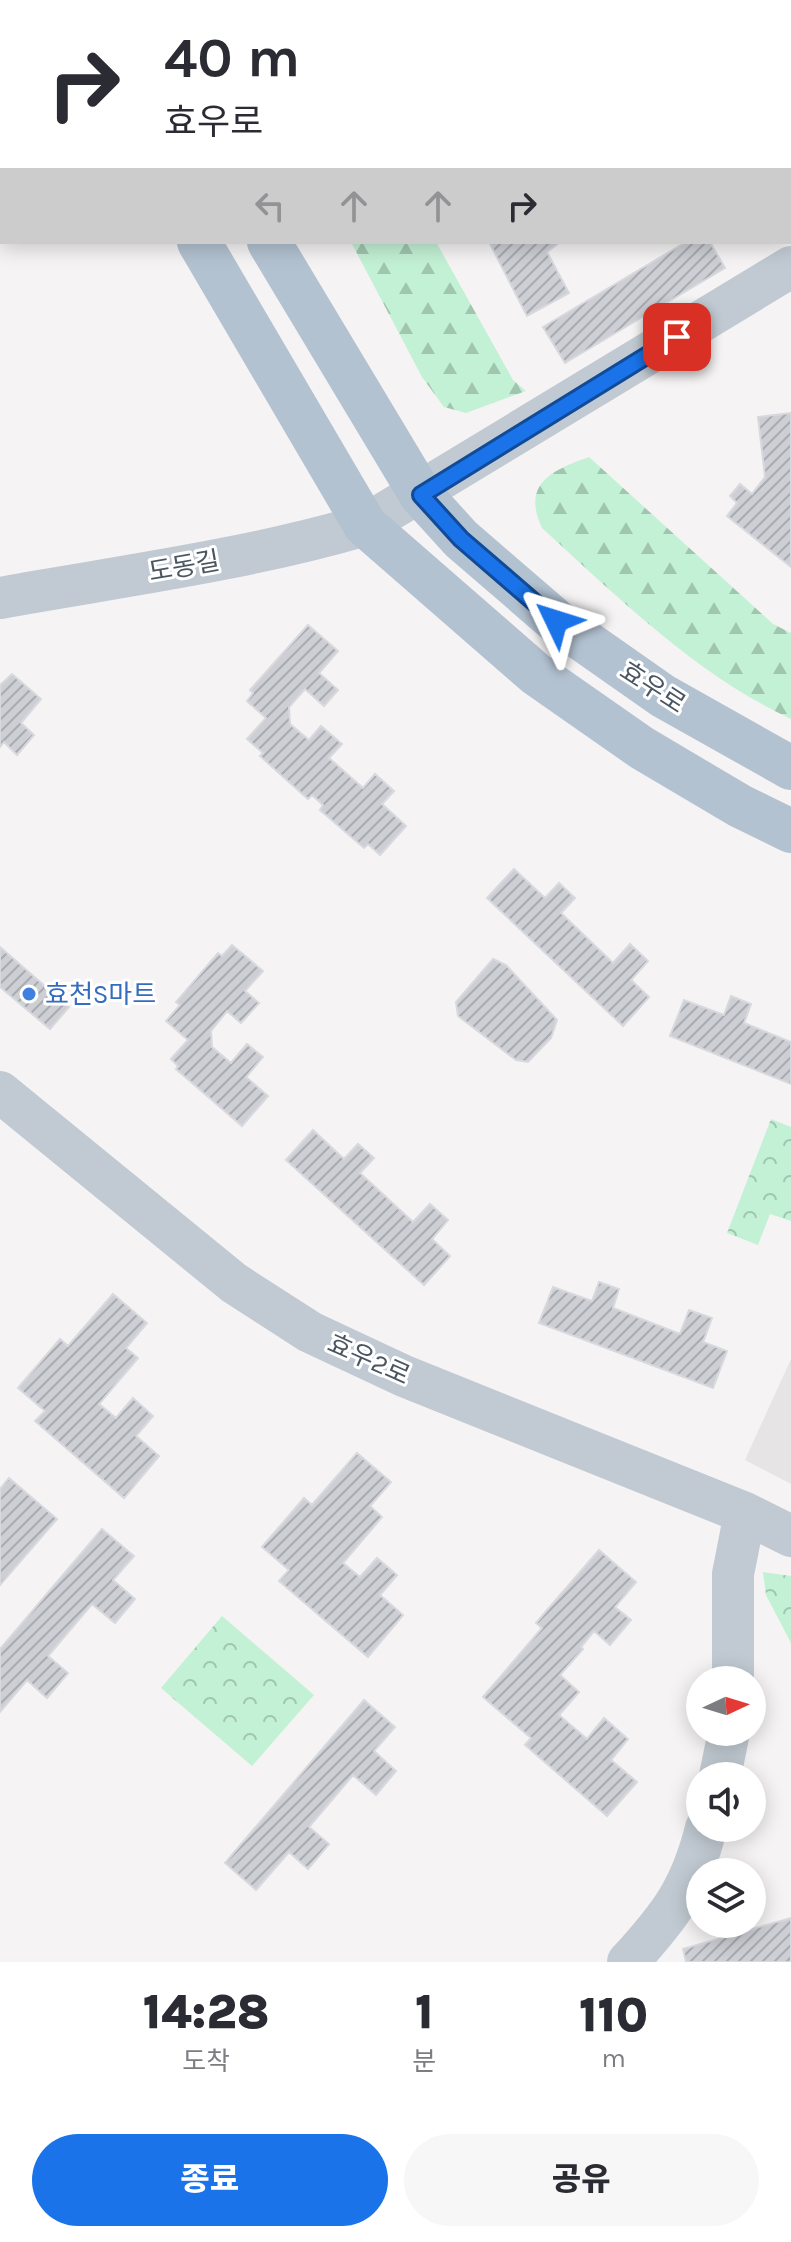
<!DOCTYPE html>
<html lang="ko">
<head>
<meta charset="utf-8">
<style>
  :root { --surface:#fff; --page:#f7f7f7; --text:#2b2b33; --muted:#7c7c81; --accent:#1a73e8 }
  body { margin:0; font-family:Karla,"Noto Sans KR",sans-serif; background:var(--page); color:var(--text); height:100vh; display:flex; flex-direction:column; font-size:30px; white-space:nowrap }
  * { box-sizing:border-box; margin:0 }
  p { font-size:26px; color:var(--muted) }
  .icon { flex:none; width:44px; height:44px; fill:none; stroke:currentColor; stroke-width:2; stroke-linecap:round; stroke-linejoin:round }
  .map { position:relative; height:1962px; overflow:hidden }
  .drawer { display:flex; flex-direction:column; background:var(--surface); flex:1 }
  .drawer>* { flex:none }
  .banner { position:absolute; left:0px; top:0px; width:792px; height:244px; box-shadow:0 4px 20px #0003; background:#fff; color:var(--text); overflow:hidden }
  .needle { width:52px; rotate:86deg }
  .tools { position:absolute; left:686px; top:1666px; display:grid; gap:16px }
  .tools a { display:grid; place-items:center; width:80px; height:80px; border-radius:50%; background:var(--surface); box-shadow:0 4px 20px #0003; font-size:40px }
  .pin { position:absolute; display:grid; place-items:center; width:68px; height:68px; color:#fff; margin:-34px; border-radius:16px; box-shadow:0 4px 12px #0006 }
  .me { position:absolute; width:88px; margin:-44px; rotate:311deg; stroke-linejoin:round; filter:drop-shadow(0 0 6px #0008) }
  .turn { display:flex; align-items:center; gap:28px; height:168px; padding:0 32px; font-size:36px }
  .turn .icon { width:104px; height:104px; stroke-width:2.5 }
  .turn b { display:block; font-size:56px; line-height:68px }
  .lanes { display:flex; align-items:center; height:76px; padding:0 32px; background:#0003; justify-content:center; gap:40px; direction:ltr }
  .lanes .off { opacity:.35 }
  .eta { display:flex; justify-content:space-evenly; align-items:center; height:136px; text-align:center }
  .eta b { font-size:48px; font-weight:800; line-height:56px }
  .cta { display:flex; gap:16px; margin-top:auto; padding:16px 32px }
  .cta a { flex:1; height:92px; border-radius:48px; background:var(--accent); color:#fff; font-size:32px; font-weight:800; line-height:92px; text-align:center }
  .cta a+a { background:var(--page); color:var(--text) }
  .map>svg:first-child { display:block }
</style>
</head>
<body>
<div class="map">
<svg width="791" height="1962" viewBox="0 0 791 1962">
  <defs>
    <pattern id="forest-firs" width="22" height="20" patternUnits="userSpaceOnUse" patternTransform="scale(2)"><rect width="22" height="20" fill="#c3f1d5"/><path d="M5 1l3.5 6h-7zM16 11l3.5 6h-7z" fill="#a0c6b0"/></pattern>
    <pattern id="park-crowns" width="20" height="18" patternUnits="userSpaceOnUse" patternTransform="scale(2)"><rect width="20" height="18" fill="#c3f1d5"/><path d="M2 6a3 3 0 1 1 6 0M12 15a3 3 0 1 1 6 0" fill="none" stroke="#a0c6b0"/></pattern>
    <pattern id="building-hatch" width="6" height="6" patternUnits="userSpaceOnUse" patternTransform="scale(2)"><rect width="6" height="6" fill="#cdcfd5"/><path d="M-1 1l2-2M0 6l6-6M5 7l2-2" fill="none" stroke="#a8abb0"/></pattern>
  </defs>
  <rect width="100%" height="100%" fill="#f5f3f3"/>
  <path fill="#e6e4e5" d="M 791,1359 L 791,1484 L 745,1460 Z"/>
  <path fill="url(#forest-firs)" d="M 351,242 L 436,242 L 513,380 L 526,391 L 466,413 L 444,407 L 422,377 Z
    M 589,457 L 773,624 L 791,633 L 791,719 C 696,675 618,597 542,528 C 521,483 553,470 589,457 Z"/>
  <path fill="url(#park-crowns)" d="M 771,1119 L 791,1127 L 791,1221 L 770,1214 L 758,1245 L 727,1233 Z
    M 763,1572 L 791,1576 L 791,1643 L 766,1595 Z
    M 222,1616 L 314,1695 L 252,1766 L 161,1688 Z"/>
  <path fill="url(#building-hatch)" stroke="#d7d9de" stroke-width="2" d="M 359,0 L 406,0 L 402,2 Z
    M 659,0 L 704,0 L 705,2 L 661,2 Z
    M 489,242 L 560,242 L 547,252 L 569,293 L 527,316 Z
    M 686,242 L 710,242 L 725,268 L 565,363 L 543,327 Z
    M 791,413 L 791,567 L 727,516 L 737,503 L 730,496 L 740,484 L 752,494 L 765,477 L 758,417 Z
    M 308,625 L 338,651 L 319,673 L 338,690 L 324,706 L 305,689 L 289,707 L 290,724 L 309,740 L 321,726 L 342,744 L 329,758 L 363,788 L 375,774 L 394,791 L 382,804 L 406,826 L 380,855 L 368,844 L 364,848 L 320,810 L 323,805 L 312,795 L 308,799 L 260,756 L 263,753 L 247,739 L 266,718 L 247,701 L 253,693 L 250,690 Z
    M 12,674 L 41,699 L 21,723 L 34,735 L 17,755 L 4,742 L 0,747 L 0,685 Z
    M 514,869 L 545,898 L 559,883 L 575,898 L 561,913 L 613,963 L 630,944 L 648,961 L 631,980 L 649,997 L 623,1026 L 487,898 Z
    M 232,945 L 263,971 L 245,991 L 259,1003 L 241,1023 L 227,1011 L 211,1031 L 212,1047 L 231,1063 L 247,1044 L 263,1057 L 246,1077 L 268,1096 L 242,1126 L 176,1069 L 178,1066 L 171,1059 L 188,1040 L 166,1021 L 180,1005 L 176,1002 L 218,953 L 222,956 Z
    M 0,947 L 69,1007 L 50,1029 L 0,987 Z
    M 493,959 L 506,965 L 557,1020 L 551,1038 L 528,1062 L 516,1060 L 458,1016 L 456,1002 Z
    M 731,996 L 751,1004 L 744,1023 L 791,1042 L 791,1084 L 670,1036 L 684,1000 L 724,1015 Z
    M 313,1130 L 344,1159 L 358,1144 L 374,1158 L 360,1173 L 413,1222 L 430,1204 L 448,1220 L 432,1239 L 450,1256 L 424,1285 L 286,1160 Z
    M 599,1282 L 619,1289 L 613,1308 L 680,1334 L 689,1310 L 712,1318 L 703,1342 L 727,1351 L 713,1388 L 539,1323 L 553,1287 L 592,1301 Z
    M 113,1294 L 147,1323 L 126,1348 L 138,1358 L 99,1404 L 116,1418 L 133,1398 L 153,1416 L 136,1436 L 159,1456 L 124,1498 L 35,1421 L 45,1411 L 18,1388 L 60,1339 L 68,1346 Z
    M 357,1453 L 391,1482 L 370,1506 L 382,1517 L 343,1563 L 360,1577 L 377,1558 L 397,1575 L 380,1595 L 403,1615 L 368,1657 L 279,1581 L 289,1570 L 262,1547 L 304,1498 L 312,1505 Z
    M 9,1478 L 57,1519 L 0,1585 L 0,1489 Z
    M 102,1529 L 134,1556 L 113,1580 L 135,1599 L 115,1623 L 92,1604 L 48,1656 L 68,1673 L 47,1698 L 27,1680 L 0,1712 L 0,1649 Z
    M 599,1550 L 636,1582 L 615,1607 L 631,1620 L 610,1645 L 594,1631 L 581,1647 L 583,1649 L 560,1675 L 579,1692 L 559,1715 L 587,1739 L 604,1718 L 628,1739 L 611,1760 L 637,1782 L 607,1816 L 525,1745 L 531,1738 L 483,1697 L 542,1628 L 536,1623 Z
    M 364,1700 L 395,1727 L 374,1751 L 396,1771 L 376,1795 L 353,1775 L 309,1827 L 329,1844 L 308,1869 L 289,1852 L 256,1890 L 225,1863 Z
    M 791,1918 L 791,1962 L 686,1962 L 683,1949 Z"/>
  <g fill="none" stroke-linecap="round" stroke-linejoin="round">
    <path stroke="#c1cad2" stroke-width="42" d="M 0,598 C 122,576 246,560 365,525 L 791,267
      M 0,1092 L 234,1283 L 310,1332 L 404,1376 L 745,1513 L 791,1536
      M 733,1680 L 733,1574 L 745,1513
      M 720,1776 L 729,1732
      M 628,1962 C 670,1916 691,1889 706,1828"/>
    <path stroke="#b3c2d1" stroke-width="44" d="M 66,0 L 67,2
      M 131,0 L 132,2
      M 199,242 L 365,525 L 536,674 L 642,748 L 740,806 L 791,831
      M 269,242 L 421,495 L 461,539 L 556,621 L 663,696 L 791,768"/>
  </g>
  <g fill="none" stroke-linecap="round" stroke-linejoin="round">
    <defs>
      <path id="route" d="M 556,621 L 461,539 L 421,495 L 677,337"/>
    </defs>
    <use href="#route" stroke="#114b97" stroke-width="20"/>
    <use href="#route" stroke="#1a73e8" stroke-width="14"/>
  </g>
  <circle fill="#3f7fe0" stroke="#fff" stroke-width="3" cx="29" cy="994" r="8"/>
  <g text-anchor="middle" stroke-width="6" stroke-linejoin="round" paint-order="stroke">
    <g font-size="26" fill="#4a5661" stroke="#fff">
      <text transform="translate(184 566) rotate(-10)" y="9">도동길</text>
      <text transform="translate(653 687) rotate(33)" y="9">효우로</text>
      <text transform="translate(369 1359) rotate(24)" y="9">효우2로</text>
    </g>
    <g font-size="26" fill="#366cbe" stroke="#fff" text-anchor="start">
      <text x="45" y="1003">효천S마트</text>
    </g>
  </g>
</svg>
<div class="tools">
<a><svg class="needle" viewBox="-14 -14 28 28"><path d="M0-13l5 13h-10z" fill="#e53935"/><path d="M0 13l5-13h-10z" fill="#7c7c81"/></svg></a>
<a><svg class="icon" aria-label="sound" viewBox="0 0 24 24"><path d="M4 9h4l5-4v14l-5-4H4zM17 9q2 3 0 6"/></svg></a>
<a><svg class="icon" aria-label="layers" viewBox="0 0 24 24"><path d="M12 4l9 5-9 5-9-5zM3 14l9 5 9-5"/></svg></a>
</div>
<div class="pin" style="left:677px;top:337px;background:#d93025"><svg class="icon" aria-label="arrive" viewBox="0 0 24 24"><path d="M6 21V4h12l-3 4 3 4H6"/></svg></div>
<svg class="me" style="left:556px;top:621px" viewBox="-20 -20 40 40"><path d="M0-17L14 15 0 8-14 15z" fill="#1a73e8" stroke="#fff" stroke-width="4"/></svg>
<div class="banner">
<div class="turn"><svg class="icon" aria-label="right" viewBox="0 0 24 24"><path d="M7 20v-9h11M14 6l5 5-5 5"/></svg><div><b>40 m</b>효우로</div></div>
<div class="lanes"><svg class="icon off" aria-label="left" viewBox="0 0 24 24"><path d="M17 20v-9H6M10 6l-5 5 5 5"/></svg><svg class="icon off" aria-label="ahead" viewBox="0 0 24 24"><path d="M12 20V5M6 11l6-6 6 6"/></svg><svg class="icon off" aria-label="ahead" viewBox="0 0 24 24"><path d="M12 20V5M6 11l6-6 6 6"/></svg><svg class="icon" aria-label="right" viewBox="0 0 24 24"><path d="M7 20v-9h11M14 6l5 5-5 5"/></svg></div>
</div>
</div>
<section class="drawer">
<div class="eta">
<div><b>14:28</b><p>도착</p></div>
<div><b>1</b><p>분</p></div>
<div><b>110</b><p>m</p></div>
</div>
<div class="cta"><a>종료</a><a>공유</a></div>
</section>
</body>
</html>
